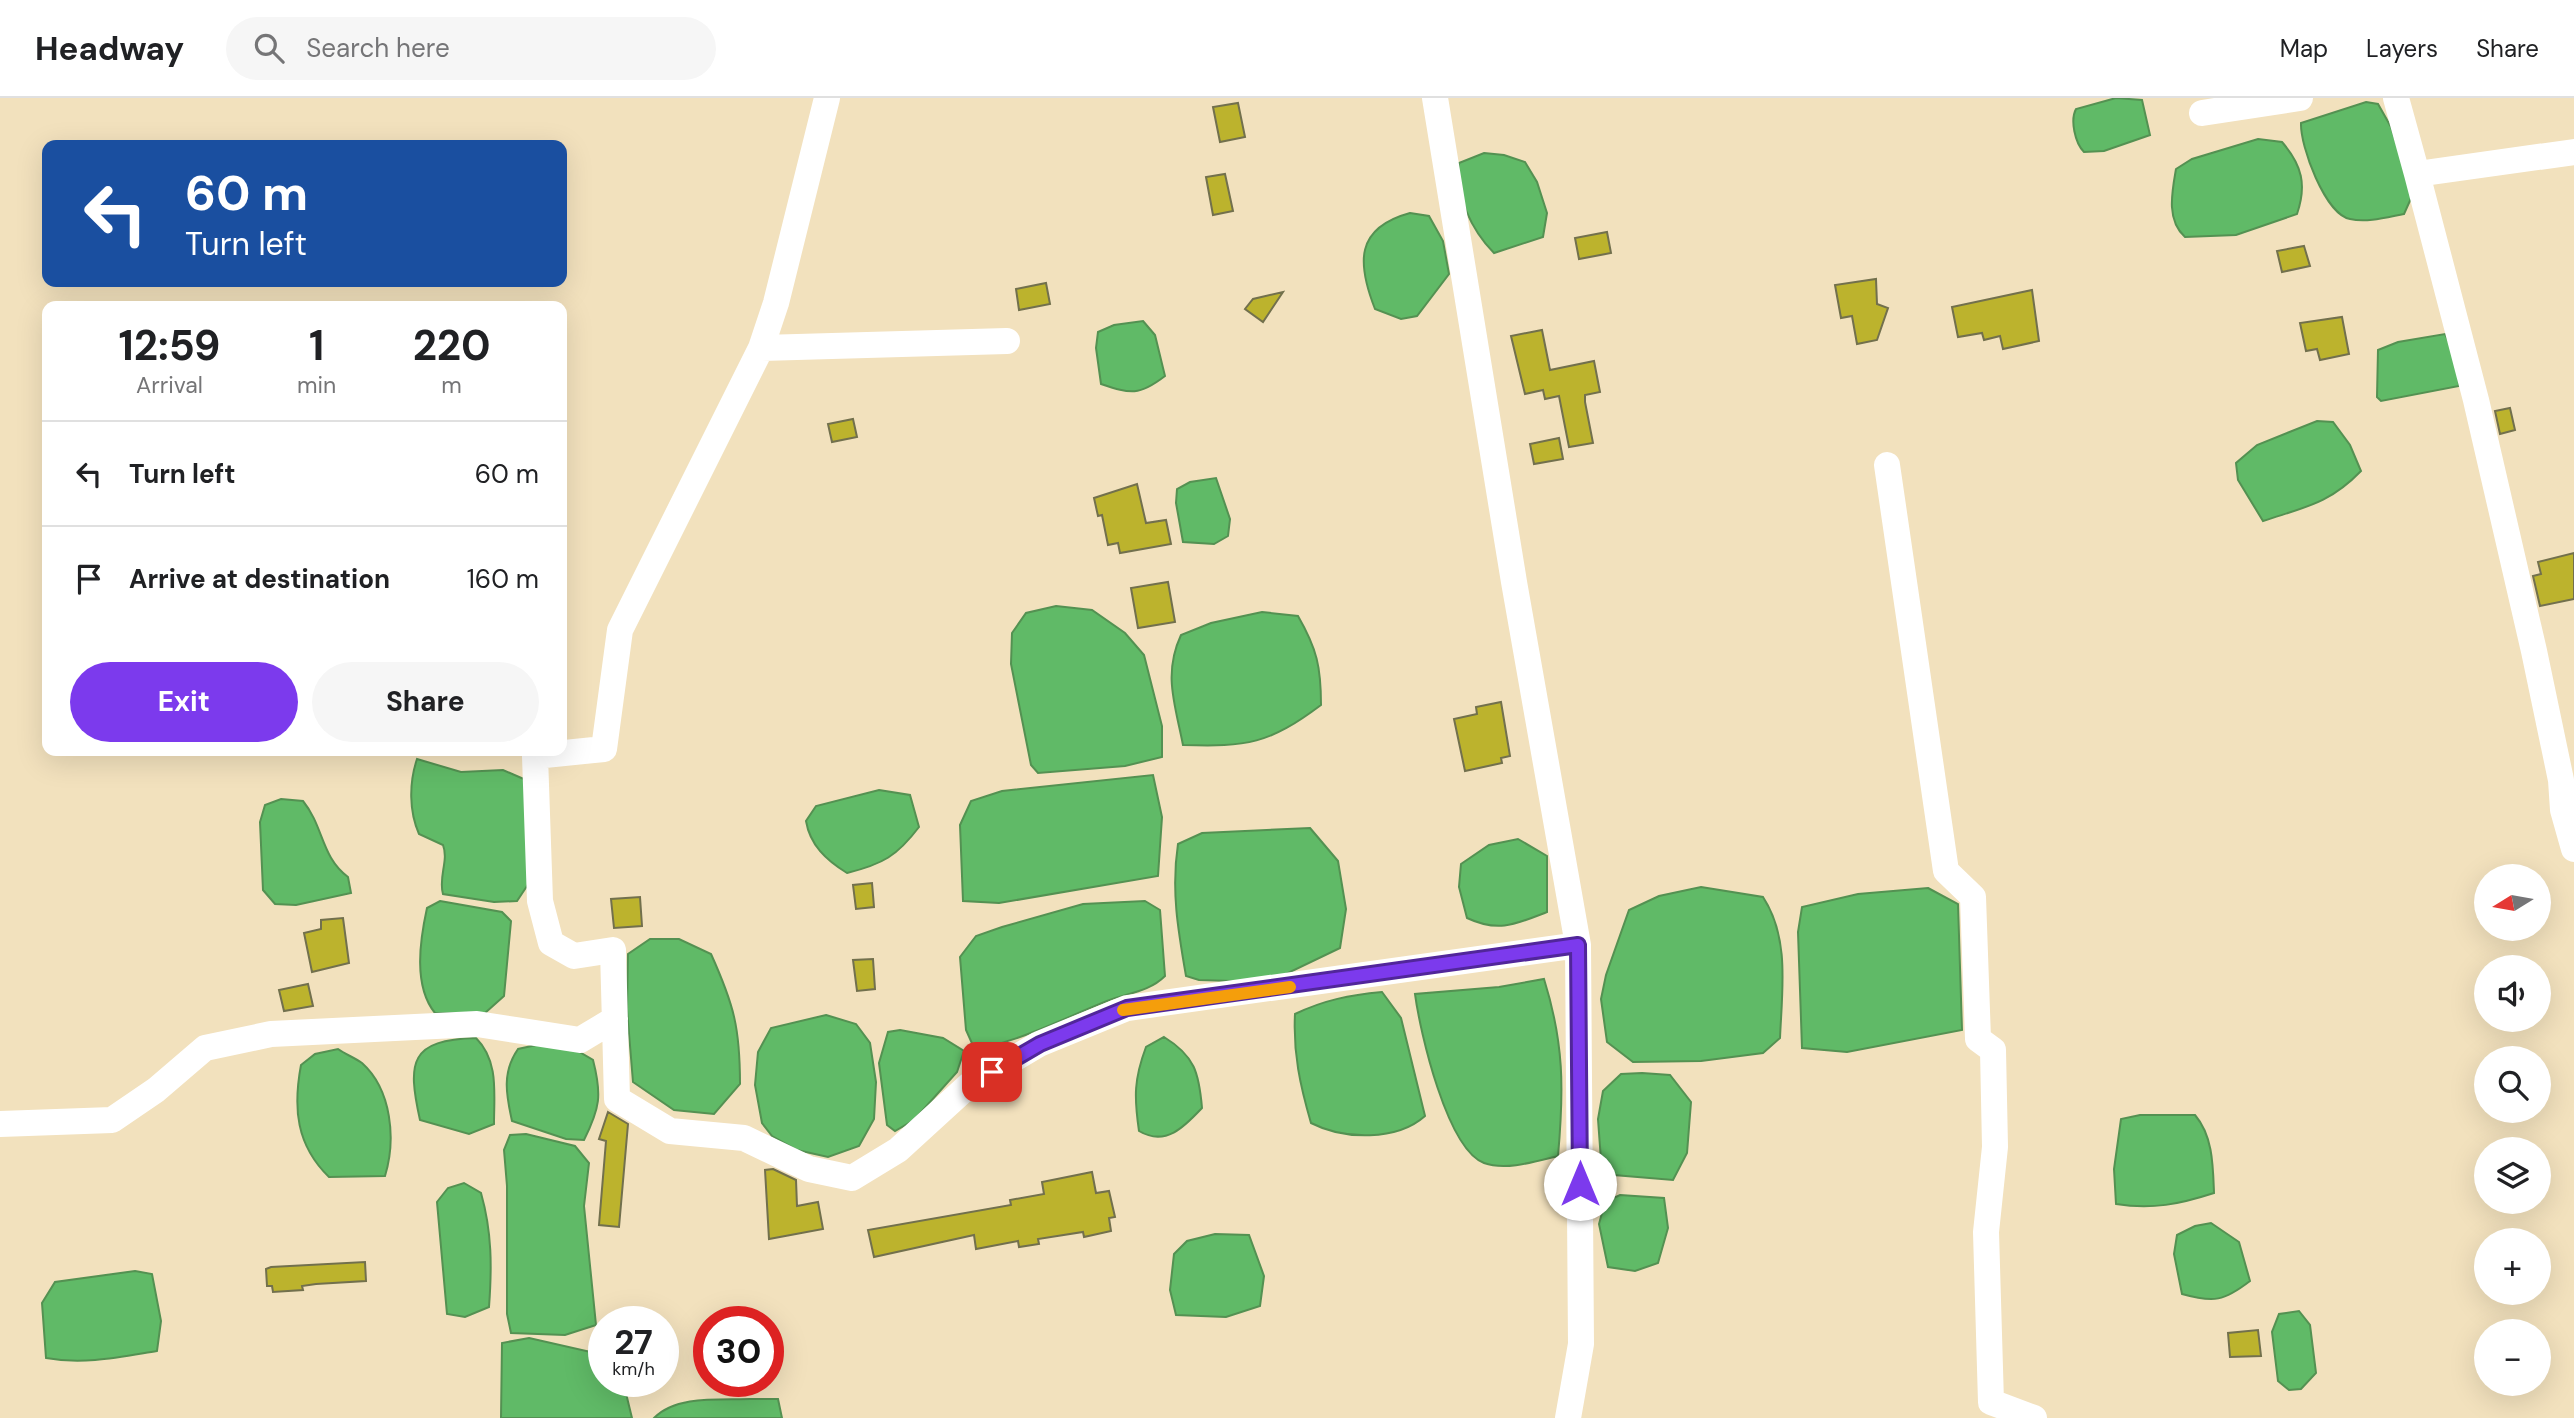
<!DOCTYPE html>
<html lang="en">
<head>
<meta charset="utf-8">
<style>
  :root { --surface:#fff; --page:#f6f6f6; --text:#202124; --muted:#757577; --line:#e0e0e0; --accent:#7c3aed }
  body { margin:0; font-family:"DM Sans",sans-serif; background:var(--page); color:var(--text); height:100vh; display:flex; flex-direction:column; font-size:26px; white-space:nowrap }
  * { box-sizing:border-box; margin:0 }
  p { font-size:23px; color:var(--muted) }
  .icon { flex:none; width:38px; height:38px; fill:none; stroke:currentColor; stroke-width:2; stroke-linecap:round; stroke-linejoin:round }
  .map { position:relative; flex:1; overflow:hidden }
  .sheet { position:absolute; left:42px; top:203px; width:525px; height:455px; display:flex; flex-direction:column; background:var(--surface); border-radius:14px; box-shadow:0 7px 28px #0002 }
  .sheet>* { flex:none }
  .top-card { position:absolute; left:42px; top:42px; width:525px; height:147px; border-radius:14px; box-shadow:0 7px 28px #0002; background:#1a4fa0; color:#fff; overflow:hidden }
  .needle { width:46px; rotate:259deg }
  .controls { position:absolute; left:2474px; top:766px; display:grid; gap:14px }
  .controls a { display:grid; place-items:center; width:77px; height:77px; border-radius:50%; background:var(--surface); box-shadow:0 7px 28px #0002; font-size:35px }
  .speed { position:absolute; left:588px; top:1208px; display:flex; gap:14px; font-size:35px; font-weight:700; text-align:center }
  .speed>* { display:grid; place-content:center; width:91px; height:91px; border-radius:50%; background:var(--surface); box-shadow:0 7px 28px #0002; line-height:1 }
  .speed small { font-size:18px; font-weight:400 }
  .speed .limit { border:10px solid #d22; background:#fff; color:#111 }
  .pin { position:absolute; display:grid; place-items:center; width:60px; height:60px; color:#fff; margin:-30px; border-radius:14px; box-shadow:0 4px 10px #0006 }
  .me { position:absolute; width:77px; margin:-38px; rotate:0deg; stroke-linejoin:round; filter:drop-shadow(0 0 5px #0008) }
  .turn { display:flex; align-items:center; gap:24px; height:147px; padding:0 28px; font-size:32px }
  .turn .icon { width:91px; height:91px; stroke-width:2.5 }
  .turn b { display:block; font-size:49px; line-height:60px }
  .eta { display:flex; justify-content:space-evenly; align-items:center; height:119px; text-align:center }
  .eta b { font-size:42px; font-weight:700; line-height:49px }
  .action { display:flex; gap:14px; margin-top:auto; padding:14px 28px }
  .action a { flex:1; height:80px; border-radius:42px; background:var(--accent); color:#fff; font-size:28px; font-weight:700; line-height:80px; text-align:center }
  .action a+a { background:var(--page); color:var(--text) }
  ul { padding:0; list-style:none }
  li { display:flex; align-items:center; gap:21px; height:105px; padding:0 28px; border-top:2px solid var(--line) }
  li div { flex:1 }
  li b { display:block; font-size:26px }
  li em { font-style:normal }
  header { display:flex; align-items:center; gap:42px; box-sizing:border-box; height:98px; padding:0 35px; background:var(--surface); border-bottom:2px solid var(--line) }
  header strong { font-size:33px }
  nav { display:flex; gap:38px; margin-inline-start:auto; font-size:24px }
  .search { width:490px; height:63px; background:var(--page); display:flex; align-items:center; gap:18px; box-sizing:border-box; padding:0 24px; border-radius:38px; color:var(--muted); font-size:26px }
  .map>svg:first-child { display:block }
</style>
</head>
<body>
<header>
<strong>Headway</strong>
<div class="search"><svg class="icon" aria-label="search" viewBox="0 0 24 24"><circle cx="10" cy="10" r="6"/><path d="M15 15l6 6"/></svg>Search here</div>
<nav><a>Map</a><a>Layers</a><a>Share</a></nav>
</header>
<div class="map">
<svg width="2574" height="1320" viewBox="0 0 2574 1320">
  <rect width="100%" height="100%" fill="#f2e1bd"/>
  <path fill="#60ba67" stroke="#549152" stroke-width="2" d="M 2116,0 L 2142,2 L 2150,37 L 2104,53 L 2084,54 C 2075,45 2070,22 2076,11 Z
    M 2366,4 L 2378,6 L 2391,29 L 2413,96 L 2404,116 C 2388,119 2367,125 2350,121 C 2325,116 2300,48 2301,25 Z
    M 2258,41 L 2282,44 C 2302,67 2307,87 2297,116 L 2236,137 L 2185,139 C 2166,122 2172,94 2176,71 L 2192,61 Z
    M 1484,55 L 1504,57 L 1525,64 L 1537,84 L 1547,115 L 1543,139 L 1494,155 C 1472,133 1454,96 1459,65 Z
    M 1410,115 L 1429,118 L 1443,143 L 1449,176 L 1417,218 L 1401,221 L 1375,211 C 1357,165 1355,130 1410,115 Z
    M 1143,223 L 1155,237 L 1165,278 C 1139,298 1131,296 1101,286 L 1096,250 L 1098,234 L 1114,227 Z
    M 2445,236 L 2457,260 L 2459,288 L 2381,303 L 2377,299 L 2378,252 L 2398,244 Z
    M 2317,323 L 2333,324 L 2350,347 L 2361,373 C 2329,406 2305,409 2263,423 L 2238,382 L 2236,365 L 2257,347 Z
    M 1216,380 L 1230,421 L 1228,438 L 1214,446 L 1183,444 L 1176,405 L 1177,391 L 1190,384 Z
    M 1056,508 L 1092,512 L 1125,535 L 1144,557 L 1162,628 L 1162,659 L 1125,668 L 1038,675 L 1031,667 L 1011,566 L 1012,535 L 1026,515 Z
    M 1262,514 L 1298,518 C 1317,551 1321,569 1321,607 C 1269,646 1247,649 1183,647 C 1175,606 1163,576 1181,537 L 1211,525 Z
    M 417,661 L 461,674 L 503,672 L 526,682 L 533,779 L 517,803 L 494,804 L 443,796 C 438,779 449,763 443,747 L 419,736 C 409,713 409,685 417,661 Z
    M 1153,677 L 1162,719 L 1158,778 L 999,805 L 963,803 L 960,727 L 971,703 L 1002,693 Z
    M 879,692 L 910,697 L 919,729 C 897,758 883,766 847,775 C 826,762 810,747 806,723 L 816,708 Z
    M 281,701 L 303,703 C 324,729 321,759 348,779 L 351,795 L 296,807 L 275,806 L 263,792 L 260,724 L 265,707 Z
    M 1310,730 L 1338,763 L 1346,811 L 1340,850 L 1269,884 L 1199,882 L 1186,878 C 1178,832 1171,792 1178,746 L 1202,735 Z
    M 1518,741 L 1547,758 L 1547,814 C 1516,826 1499,835 1467,820 L 1459,789 L 1461,766 L 1489,747 Z
    M 1701,789 L 1763,799 C 1790,840 1782,892 1780,940 L 1763,955 L 1701,963 L 1633,964 L 1607,944 L 1601,901 L 1606,877 L 1629,812 L 1659,798 Z
    M 1928,790 L 1958,806 L 1962,932 L 1847,954 L 1802,950 L 1798,834 L 1802,809 L 1858,796 Z
    M 440,803 L 502,814 L 511,823 L 504,898 L 485,915 L 435,915 C 413,888 420,842 427,810 Z
    M 1145,803 L 1160,812 L 1165,878 C 1149,894 1127,895 1107,903 C 1060,922 1025,941 975,952 L 966,932 L 960,859 L 976,838 L 1002,829 L 1083,806 Z
    M 650,841 L 679,841 L 711,856 C 734,907 740,930 740,986 L 714,1016 L 674,1012 L 633,984 L 627,911 L 628,856 Z
    M 1544,881 C 1564,945 1564,991 1558,1058 C 1537,1063 1506,1073 1484,1065 C 1447,1051 1420,934 1415,896 L 1499,889 Z
    M 1382,894 L 1401,920 L 1425,1018 C 1397,1043 1344,1042 1311,1025 C 1300,987 1293,955 1295,916 C 1324,902 1350,897 1382,894 Z
    M 826,917 L 856,926 L 870,945 L 876,984 L 874,1021 L 859,1048 L 828,1059 L 797,1052 L 772,1038 L 762,1025 L 755,987 L 758,954 L 771,930 Z
    M 900,932 L 943,940 L 964,953 L 957,974 L 914,1022 L 895,1033 L 887,1027 L 879,965 L 888,934 Z
    M 1164,939 C 1195,958 1199,975 1202,1010 C 1185,1028 1166,1049 1139,1033 C 1134,999 1134,981 1146,949 Z
    M 476,940 C 499,963 494,995 494,1026 L 469,1036 L 420,1022 C 407,963 410,942 476,940 Z
    M 541,946 L 576,952 L 593,962 C 602,997 600,1010 584,1042 L 566,1041 L 512,1023 C 506,996 502,974 518,951 Z
    M 338,951 C 345,956 355,960 362,965 C 392,992 396,1042 385,1078 L 329,1079 C 296,1047 293,1010 301,967 L 315,956 Z
    M 1642,975 L 1670,977 L 1691,1004 L 1687,1055 L 1673,1082 L 1602,1076 L 1598,1021 L 1603,993 L 1621,976 Z
    M 2140,1017 L 2195,1017 C 2213,1038 2213,1068 2214,1095 C 2180,1106 2152,1112 2116,1106 L 2114,1071 L 2121,1021 Z
    M 526,1036 L 575,1048 L 589,1065 L 584,1108 L 596,1227 L 565,1237 L 511,1235 L 507,1216 L 507,1088 L 504,1052 L 510,1037 Z
    M 464,1085 L 481,1095 C 492,1134 492,1169 489,1209 L 465,1219 L 447,1216 L 437,1104 L 448,1090 Z
    M 1620,1097 L 1664,1100 L 1668,1130 L 1658,1165 L 1635,1173 L 1608,1169 L 1599,1126 L 1605,1104 Z
    M 2211,1125 L 2239,1144 L 2250,1183 C 2224,1203 2214,1205 2182,1196 L 2174,1156 L 2177,1137 L 2195,1128 Z
    M 1215,1136 L 1249,1137 L 1264,1178 L 1260,1208 L 1226,1219 L 1176,1217 L 1170,1192 L 1174,1156 L 1187,1143 Z
    M 135,1173 L 152,1176 L 161,1223 L 157,1253 C 120,1259 84,1267 46,1260 L 42,1205 L 55,1184 Z
    M 2299,1213 L 2310,1227 L 2316,1275 L 2301,1291 L 2289,1292 L 2278,1283 L 2272,1234 L 2279,1216 Z
    M 529,1240 L 604,1257 L 604,1283 L 623,1283 L 632,1320 L 501,1320 L 502,1245 Z
    M 750,1301 L 778,1301 L 782,1320 L 654,1320 C 676,1297 720,1302 750,1301 Z"/>
  <path fill="#bcb32d" stroke="#72704d" stroke-width="2" d="M 1238,5 L 1245,39 L 1220,44 L 1213,9 Z
    M 1225,76 L 1233,113 L 1213,117 L 1206,79 Z
    M 1607,134 L 1611,155 L 1579,161 L 1575,140 Z
    M 2304,148 L 2310,168 L 2282,174 L 2277,153 Z
    M 1876,181 L 1877,206 L 1888,210 L 1877,242 L 1857,246 L 1852,218 L 1841,220 L 1835,187 Z
    M 1046,185 L 1050,206 L 1019,212 L 1016,191 Z
    M 2032,192 L 2039,243 L 2003,251 L 2000,238 L 1984,242 L 1982,235 L 1958,239 L 1952,209 Z
    M 1283,194 L 1263,224 L 1245,211 L 1253,201 Z
    M 2342,219 L 2349,256 L 2320,262 L 2317,251 L 2306,253 L 2300,225 Z
    M 1542,232 L 1550,272 L 1594,263 L 1600,294 L 1585,297 L 1585,304 L 1593,345 L 1569,349 L 1559,298 L 1545,301 L 1543,292 L 1525,296 L 1511,238 Z
    M 2510,310 L 2515,332 L 2500,336 L 2495,313 Z
    M 853,321 L 857,339 L 832,344 L 828,326 Z
    M 1559,340 L 1563,361 L 1534,366 L 1530,346 Z
    M 1137,386 L 1146,425 L 1166,422 L 1171,446 L 1120,455 L 1118,445 L 1108,447 L 1102,417 L 1098,418 L 1094,400 Z
    M 2574,455 L 2574,501 L 2540,508 L 2533,478 L 2541,476 L 2538,464 Z
    M 1168,484 L 1175,524 L 1138,530 L 1131,490 Z
    M 1501,604 L 1510,658 L 1501,660 L 1502,665 L 1465,673 L 1454,621 L 1477,616 L 1476,609 Z
    M 872,785 L 874,809 L 856,811 L 853,787 Z
    M 640,799 L 642,828 L 614,830 L 611,801 Z
    M 343,820 L 349,865 L 312,874 L 304,835 L 321,831 L 321,822 Z
    M 873,861 L 875,891 L 857,893 L 853,862 Z
    M 308,886 L 313,908 L 284,913 L 279,892 Z
    M 608,1014 L 628,1026 L 619,1129 L 599,1127 L 606,1043 L 599,1041 Z
    M 773,1071 L 796,1082 L 797,1108 L 818,1104 L 823,1131 L 769,1141 L 765,1072 Z
    M 1092,1074 L 1096,1095 L 1109,1093 L 1115,1119 L 1109,1120 L 1111,1133 L 1084,1139 L 1083,1134 L 1038,1141 L 1039,1146 L 1019,1149 L 1018,1143 L 976,1151 L 974,1137 L 874,1159 L 868,1132 L 1011,1107 L 1010,1102 L 1044,1096 L 1042,1084 Z
    M 365,1164 L 366,1183 L 316,1186 L 302,1188 L 303,1192 L 273,1194 L 272,1188 L 267,1188 L 266,1171 L 271,1169 Z
    M 2258,1232 L 2261,1258 L 2230,1259 L 2228,1235 Z"/>
  <g fill="none" stroke-linecap="round" stroke-linejoin="round">
    <path stroke="#fff" stroke-width="26" d="M 827,0 L 776,205 L 761,250 L 1007,243
      M 1435,0 L 1514,484 L 1578,847 L 1581,1246 L 1568,1320
      M 2396,0 L 2417,76 L 2574,54
      M 2202,15 L 2300,0
      M 2417,76 L 2476,302 L 2534,553 L 2561,682 L 2563,712 L 2574,751
      M 761,250 L 620,532 L 604,651 L 535,658 L 540,803 L 551,845 L 574,858 L 613,852 L 617,1001 L 670,1033 L 744,1040 L 809,1071 L 852,1080 L 898,1052 L 968,988 L 1039,946 L 1127,910 L 1578,847
      M 1887,367 L 1946,773 L 1973,799 L 1978,941 L 1993,952 L 1995,1049 L 1986,1134 L 1991,1304 L 2034,1320
      M 0,1026 L 112,1022 L 156,992 L 205,950 L 271,936 L 477,926 L 580,942 L 615,921"/>
  </g>
  <g fill="none" stroke-linecap="round" stroke-linejoin="round">
    <defs>
      <path id="route" d="M 992,974 L 1040,946 L 1127,910 L 1578,847 L 1580,1086"/>
    </defs>
    <use href="#route" stroke="#51269a" stroke-width="18"/>
    <use href="#route" stroke="#7c3aed" stroke-width="12"/>
    <path stroke="#f59e0b" stroke-width="12" d="M 1123,912 L 1290,889"/>
  </g>
</svg>
<div class="controls">
<a><svg class="needle" viewBox="-14 -14 28 28"><path d="M0-13l5 13h-10z" fill="#e53935"/><path d="M0 13l5-13h-10z" fill="#757577"/></svg></a>
<a><svg class="icon" aria-label="sound" viewBox="0 0 24 24"><path d="M4 9h4l5-4v14l-5-4H4zM17 9q2 3 0 6"/></svg></a>
<a><svg class="icon" aria-label="search" viewBox="0 0 24 24"><circle cx="10" cy="10" r="6"/><path d="M15 15l6 6"/></svg></a>
<a><svg class="icon" aria-label="layers" viewBox="0 0 24 24"><path d="M12 4l9 5-9 5-9-5zM3 14l9 5 9-5"/></svg></a>
<a>+</a>
<a>−</a>
</div>
<div class="speed"><div>27<small>km/h</small></div><div class="limit">30</div></div>
<div class="pin" style="left:992px;top:974px;background:#d93025"><svg class="icon" aria-label="arrive" viewBox="0 0 24 24"><path d="M6 21V4h12l-3 4 3 4H6"/></svg></div>
<svg class="me" style="left:1580px;top:1086px" viewBox="-20 -20 40 40"><circle r="19" fill="#fff"/><path d="M0-13L10 11 0 6-10 11z" fill="#7c3aed"/></svg>
<div class="top-card">
<div class="turn"><svg class="icon" aria-label="left" viewBox="0 0 24 24"><path d="M17 20v-9H6M10 6l-5 5 5 5"/></svg><div><b>60 m</b>Turn left</div></div>
</div>
<section class="sheet">
<div class="eta">
<div><b>12:59</b><p>Arrival</p></div>
<div><b>1</b><p>min</p></div>
<div><b>220</b><p>m</p></div>
</div>
<ul>
<li><svg class="icon" aria-label="left" viewBox="0 0 24 24"><path d="M17 20v-9H6M10 6l-5 5 5 5"/></svg><div><b>Turn left</b></div><em>60 m</em></li>
<li><svg class="icon" aria-label="arrive" viewBox="0 0 24 24"><path d="M6 21V4h12l-3 4 3 4H6"/></svg><div><b>Arrive at destination</b></div><em>160 m</em></li>
</ul>
<div class="action"><a>Exit</a><a>Share</a></div>
</section>
</div>
</body>
</html>
